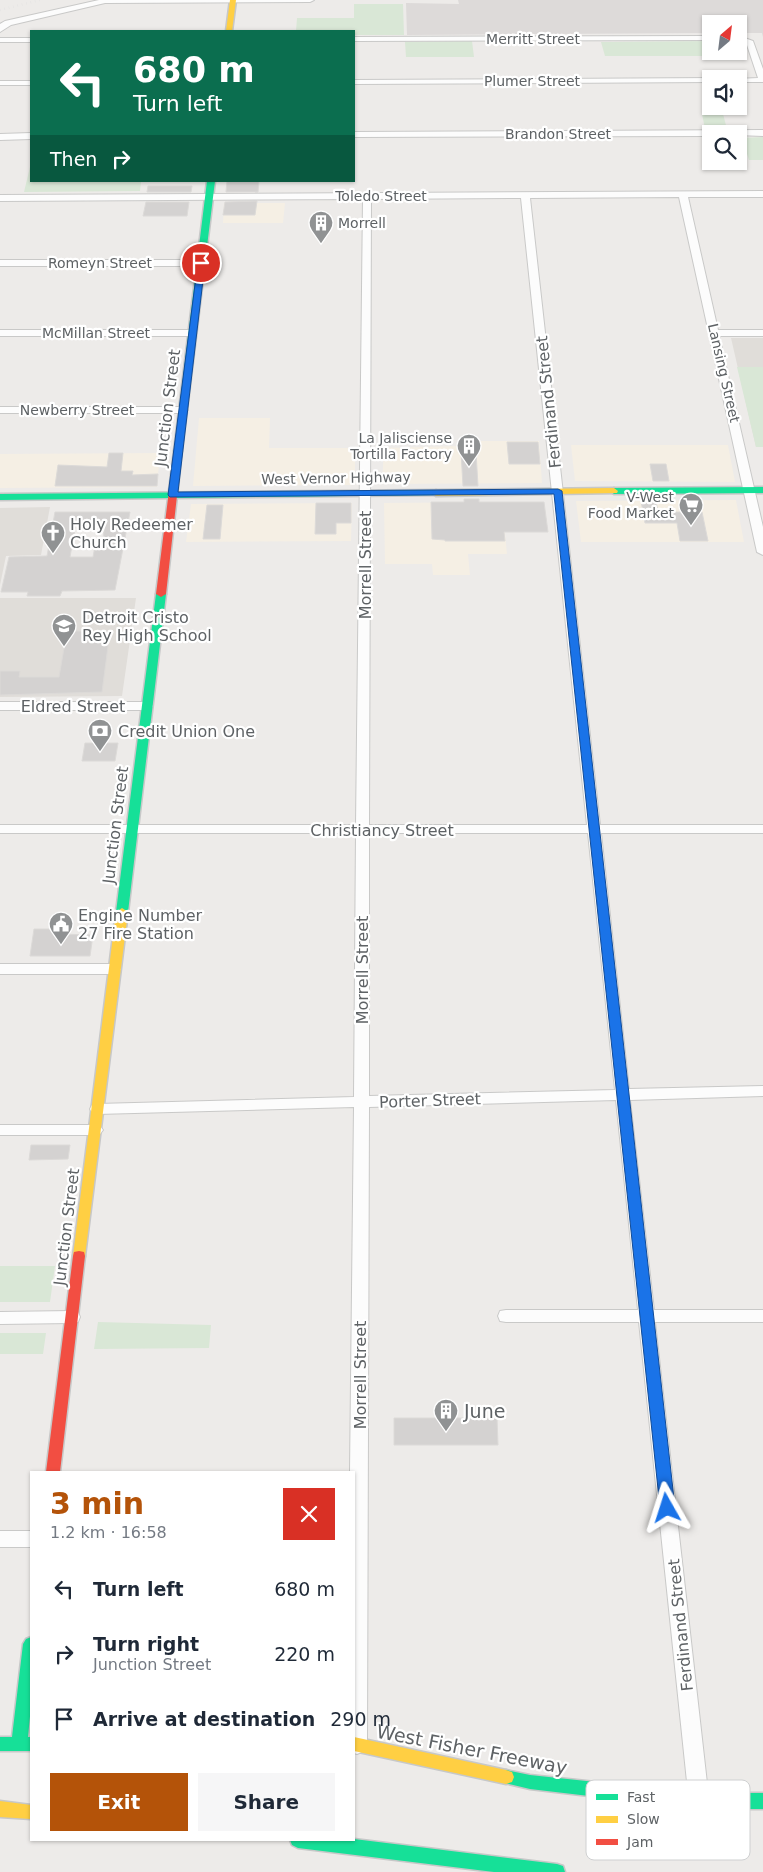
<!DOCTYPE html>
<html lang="en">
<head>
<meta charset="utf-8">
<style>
  :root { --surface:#fff; --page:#f6f6f7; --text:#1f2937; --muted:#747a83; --accent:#b45309 }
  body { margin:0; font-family:"DejaVu Sans",sans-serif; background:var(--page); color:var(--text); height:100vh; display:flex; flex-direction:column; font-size:19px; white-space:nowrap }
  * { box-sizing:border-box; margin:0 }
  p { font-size:16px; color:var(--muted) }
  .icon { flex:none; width:28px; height:28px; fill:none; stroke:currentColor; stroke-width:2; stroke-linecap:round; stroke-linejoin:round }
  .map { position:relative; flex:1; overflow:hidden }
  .side { position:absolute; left:30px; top:1471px; width:325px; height:370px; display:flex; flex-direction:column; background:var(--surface); border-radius:0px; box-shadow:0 1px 4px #0004 }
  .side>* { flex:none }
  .hud { position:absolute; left:30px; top:30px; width:325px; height:152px; border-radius:0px; box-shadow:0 1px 4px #0004; background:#0b6e4f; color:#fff; overflow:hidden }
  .needle { width:32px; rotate:28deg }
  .controls { position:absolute; left:702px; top:15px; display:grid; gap:10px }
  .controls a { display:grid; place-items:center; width:45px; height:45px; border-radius:0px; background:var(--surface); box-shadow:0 1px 4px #0004; font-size:25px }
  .pin { position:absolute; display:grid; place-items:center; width:42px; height:42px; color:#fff; margin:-21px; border:2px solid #fff; border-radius:50%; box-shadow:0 1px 5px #0007 }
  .me { position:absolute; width:55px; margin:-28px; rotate:354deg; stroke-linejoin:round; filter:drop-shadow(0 0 4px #0008) }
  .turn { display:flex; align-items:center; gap:18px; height:105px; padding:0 20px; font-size:22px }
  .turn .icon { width:65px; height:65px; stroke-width:2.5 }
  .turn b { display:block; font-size:35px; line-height:42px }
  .then { display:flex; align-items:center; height:48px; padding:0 20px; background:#0003; gap:10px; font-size:19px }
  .round { display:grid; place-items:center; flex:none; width:52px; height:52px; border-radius:0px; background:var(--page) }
  .summary { display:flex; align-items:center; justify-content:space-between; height:85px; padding:0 20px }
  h1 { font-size:30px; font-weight:800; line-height:38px; color:var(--accent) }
  .action { display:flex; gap:10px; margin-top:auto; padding:10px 20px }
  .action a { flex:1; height:58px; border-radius:0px; background:var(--accent); color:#fff; font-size:20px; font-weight:800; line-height:58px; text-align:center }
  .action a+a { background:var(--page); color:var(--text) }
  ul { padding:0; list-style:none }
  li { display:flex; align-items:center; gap:15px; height:65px; padding:0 20px }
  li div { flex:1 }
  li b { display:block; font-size:19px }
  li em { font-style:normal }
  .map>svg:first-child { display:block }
</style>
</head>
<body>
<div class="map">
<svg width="763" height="1872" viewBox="0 0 763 1872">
  <rect width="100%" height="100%" fill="#edebe9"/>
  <path fill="#f5efe4" d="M 224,203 L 285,203 L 283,223 L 223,223 Z
    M 199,418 L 270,418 L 269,448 L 355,448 L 355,485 L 193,486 Z
    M 460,441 L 539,441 L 542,483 L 382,484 L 384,448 L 459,446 Z
    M 571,445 L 728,445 L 735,482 L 575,481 Z
    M 160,453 L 157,487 L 0,488 L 0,454 Z
    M 736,500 L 744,542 L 581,542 L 576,501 Z
    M 502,502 L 507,554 L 468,554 L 470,575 L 433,575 L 432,564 L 385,564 L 384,503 Z
    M 352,503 L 351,541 L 186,542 L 191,504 Z"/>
  <path fill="#dddad9" d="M 458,0 L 763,0 L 763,37 L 762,33 L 739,33 L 739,24 L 711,24 L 711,33 L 407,35 L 406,3 L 459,4 Z"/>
  <path fill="#e0ddd9" d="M 731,338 L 763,338 L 763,447 L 756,447 Z
    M 50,507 L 41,555 L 6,556 L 0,585 L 0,508 Z
    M 0,598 L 136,598 L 122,696 L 0,697 Z"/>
  <path fill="#d9e7d6" d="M 354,4 L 403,4 L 404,35 L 354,35 L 354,31 L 296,31 L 297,18 L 354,18 Z
    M 472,41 L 474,57 L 406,57 L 405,42 Z
    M 711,41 L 711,51 L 739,51 L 740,41 L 745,56 L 605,56 L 601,42 Z
    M 702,114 L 723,114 L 727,129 L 705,129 Z
    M 763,137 L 763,160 L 749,160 L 742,138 Z
    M 30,167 L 31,181 L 141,181 L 140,191 L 24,192 Z
    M 737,367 L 763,367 L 763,447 L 756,447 Z
    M 0,1266 L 55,1266 L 50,1302 L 0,1302 Z
    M 98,1322 L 211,1325 L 209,1348 L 94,1349 Z
    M 0,1333 L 46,1333 L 43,1354 L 0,1354 Z"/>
  <path fill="#d4d2d1" stroke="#dcdad8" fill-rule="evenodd" d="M 227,181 L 259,181 L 258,192 L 226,192 Z
    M 148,186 L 192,186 L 191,192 L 147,192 Z
    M 257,201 L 255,215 L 223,215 L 225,202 Z
    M 146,202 L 189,202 L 187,216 L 143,216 Z
    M 507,442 L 538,442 L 540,464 L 509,464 Z
    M 461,452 L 476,452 L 478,486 L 463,486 Z
    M 109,453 L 123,453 L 121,471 L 133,471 L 132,475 L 158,474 L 157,486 L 55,486 L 58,465 L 107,467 Z
    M 650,464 L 666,464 L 669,481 L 653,481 Z
    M 464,499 L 479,499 L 479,502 L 544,502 L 548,532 L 504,532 L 505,541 L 445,541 L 445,540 L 432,539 L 431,502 L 464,502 Z
    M 641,501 L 656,501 L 658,512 L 702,512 L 708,541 L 680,541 L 677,523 L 645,523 Z
    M 316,503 L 351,503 L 351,523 L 336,523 L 336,534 L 315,534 Z
    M 207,505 L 223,505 L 220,539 L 203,539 Z
    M 55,512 L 130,512 L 115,590 L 62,591 L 60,596 L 27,596 L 28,592 L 1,592 L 9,557 L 47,556 ZM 76,523 L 105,523 L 102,546 L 95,546 L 93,557 L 70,557 Z
    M 67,631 L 110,631 L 102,692 L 0,695 L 0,671 L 20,671 L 19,677 L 59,677 Z
    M 85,743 L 118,743 L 115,761 L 82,761 Z
    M 34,929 L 58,929 L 57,934 L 93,935 L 90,956 L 30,956 Z
    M 31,1145 L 70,1145 L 68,1159 L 29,1160 Z
    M 394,1418 L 497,1418 L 498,1445 L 394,1445 Z"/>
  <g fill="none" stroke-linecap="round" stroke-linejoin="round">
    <defs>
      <path id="street" d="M 99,0 L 314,0 L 310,2 L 105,3 L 11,25 L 0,32 L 0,24 L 5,21 Z
        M 711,36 L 711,40 L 354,41 L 354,37 Z
        M 739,36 L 753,41 L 763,69 L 763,82 L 739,82 L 739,79 L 736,79 L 758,78 L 746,42 L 739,40 Z
        M 0,38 L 31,38 L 31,42 L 0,42 Z
        M 714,78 L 711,79 L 711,82 L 354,84 L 354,80 Z
        M 0,81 L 31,81 L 31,85 L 0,85 Z
        M 763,130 L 763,136 L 711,134 L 711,136 L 354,137 L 354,132 Z
        M 31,133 L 31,139 L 0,140 L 0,134 Z
        M 763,191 L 763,197 L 688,197 L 718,330 L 763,330 L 763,336 L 719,336 L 763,527 L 763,555 L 757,552 L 679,197 L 530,198 L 600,825 L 763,825 L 763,833 L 601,833 L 629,1089 L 763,1086 L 763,1096 L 630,1100 L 654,1310 L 763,1310 L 763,1322 L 655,1322 L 709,1801 L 706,1807 L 699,1810 L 692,1807 L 689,1801 L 639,1322 L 506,1322 L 500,1321 L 498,1316 L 500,1311 L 506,1310 L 638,1310 L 616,1100 L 369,1107 L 367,1745 L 364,1751 L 357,1754 L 354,1753 L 354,1472 L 350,1472 L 354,1107 L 97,1114 L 92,1113 L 90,1109 L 92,1105 L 97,1104 L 354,1097 L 356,833 L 0,833 L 0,825 L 356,825 L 363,199 L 0,201 L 0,195 ZM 521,198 L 587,825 L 369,825 L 371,199 ZM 369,833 L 588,833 L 615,1090 L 369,1096 Z
        M 0,260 L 201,260 L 206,263 L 201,266 L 0,266 Z
        M 0,330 L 192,330 L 197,333 L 192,336 L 0,336 Z
        M 0,407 L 183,407 L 188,410 L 183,413 L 0,413 Z
        M 0,702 L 147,702 L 153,706 L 147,710 L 0,710 Z
        M 0,964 L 114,964 L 119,966 L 121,969 L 119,972 L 114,974 L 0,974 Z
        M 0,1125 L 95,1125 L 100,1126 L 103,1130 L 100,1134 L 95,1135 L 0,1135 Z
        M 72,1311 L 78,1312 L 80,1317 L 78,1322 L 72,1323 L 0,1324 L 0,1312 Z
        M 0,1531 L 31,1531 L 31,1547 L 0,1547 Z"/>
      <path id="fast" d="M 207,181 L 215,181 L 182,451 L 178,454 L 174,451 Z
        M 763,487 L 763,493 L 614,494 L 610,491 L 614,488 Z
        M 436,490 L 440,493 L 439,495 L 0,500 L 0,494 Z
        M 161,591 L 166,594 L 128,912 L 122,916 L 116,912 L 156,594 Z
        M 31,1637 L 31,1706 L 28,1737 L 31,1737 L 31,1751 L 0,1751 L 0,1737 L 12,1737 L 23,1644 L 26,1639 Z
        M 506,1770 L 530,1775 L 699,1793 L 763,1793 L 763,1809 L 699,1809 L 530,1789 L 500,1782 L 498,1777 L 500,1772 Z
        M 354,1839 L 557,1864 L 563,1866 L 565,1872 L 494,1872 L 298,1848 L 292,1845 L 290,1840 Z"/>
      <path id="slow" d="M 230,0 L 236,0 L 232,31 L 226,31 Z
        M 614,488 L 618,491 L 617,493 L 436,496 L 432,493 L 436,490 Z
        M 122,908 L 128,912 L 85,1256 L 84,1260 L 79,1261 L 74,1260 L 73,1256 L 116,912 Z
        M 354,1737 L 506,1770 L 512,1772 L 514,1777 L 512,1782 L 506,1784 L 354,1751 Z
        M 0,1801 L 31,1805 L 31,1819 L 0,1817 Z"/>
      <path id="jam" d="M 178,448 L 182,451 L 166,594 L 161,597 L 156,594 L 174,451 Z
        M 79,1251 L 84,1252 L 85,1256 L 60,1472 L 46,1472 L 73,1256 L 74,1252 Z"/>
    </defs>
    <use href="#street" stroke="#c9c9c8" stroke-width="2"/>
    <use href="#fast" stroke="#c7c8c8" stroke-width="3"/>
    <use href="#slow" stroke="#c7c8c8" stroke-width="3"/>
    <use href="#jam" stroke="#c7c8c8" stroke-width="3"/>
    <use href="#street" fill="#fcfcfc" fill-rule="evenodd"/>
    <use href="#fast" fill="#16e098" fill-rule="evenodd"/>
    <use href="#slow" fill="#ffcf43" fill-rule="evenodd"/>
    <use href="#jam" fill="#f24e42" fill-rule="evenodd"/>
    <path stroke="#e3e2e2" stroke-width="2.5" stroke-dasharray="0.5 4" stroke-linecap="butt" d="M 0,10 L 40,0"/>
  </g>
  <path fill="#1a73e8" stroke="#114b97" d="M 198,261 L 205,263 L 178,492 L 558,489 L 562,491 L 675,1508 L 672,1513 L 667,1515 L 662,1513 L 660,1508 L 554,494 L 170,497 L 168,495 Z"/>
  <defs>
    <symbol id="building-pin" viewBox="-11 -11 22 30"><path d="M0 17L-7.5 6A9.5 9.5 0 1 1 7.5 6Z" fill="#909293" stroke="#fff"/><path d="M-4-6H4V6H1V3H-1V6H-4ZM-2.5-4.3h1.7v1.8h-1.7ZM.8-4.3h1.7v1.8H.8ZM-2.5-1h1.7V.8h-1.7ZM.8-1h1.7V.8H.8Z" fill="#fff"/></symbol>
    <symbol id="supermarket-pin" viewBox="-11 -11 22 30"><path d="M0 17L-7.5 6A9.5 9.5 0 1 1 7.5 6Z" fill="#909293" stroke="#fff"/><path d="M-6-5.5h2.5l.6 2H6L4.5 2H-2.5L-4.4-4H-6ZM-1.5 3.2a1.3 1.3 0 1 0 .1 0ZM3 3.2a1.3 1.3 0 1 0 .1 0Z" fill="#fff"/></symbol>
    <symbol id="church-pin" viewBox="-11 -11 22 30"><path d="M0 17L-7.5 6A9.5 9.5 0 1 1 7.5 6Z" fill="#909293" stroke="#fff"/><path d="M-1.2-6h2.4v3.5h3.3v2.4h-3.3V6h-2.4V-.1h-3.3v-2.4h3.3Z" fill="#fff"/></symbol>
    <symbol id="school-pin" viewBox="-11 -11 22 30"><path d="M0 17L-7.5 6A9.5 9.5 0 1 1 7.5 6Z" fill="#909293" stroke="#fff"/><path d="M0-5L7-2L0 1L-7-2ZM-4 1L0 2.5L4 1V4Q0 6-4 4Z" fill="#fff"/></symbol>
    <symbol id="bank-pin" viewBox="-11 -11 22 30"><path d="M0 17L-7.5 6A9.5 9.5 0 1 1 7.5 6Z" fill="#909293" stroke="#fff"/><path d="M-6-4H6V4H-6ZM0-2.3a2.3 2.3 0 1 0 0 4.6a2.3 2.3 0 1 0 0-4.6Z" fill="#fff"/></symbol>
    <symbol id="civic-pin" viewBox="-11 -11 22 30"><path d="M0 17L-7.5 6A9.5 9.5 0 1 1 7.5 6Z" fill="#909293" stroke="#fff"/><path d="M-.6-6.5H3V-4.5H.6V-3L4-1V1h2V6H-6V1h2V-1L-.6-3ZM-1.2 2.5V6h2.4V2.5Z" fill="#fff"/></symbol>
  </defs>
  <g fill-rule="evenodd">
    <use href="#building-pin" x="307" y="209" width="28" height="38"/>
    <use href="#building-pin" x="455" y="432" width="28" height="38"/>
    <use href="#supermarket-pin" x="677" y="491" width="28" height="38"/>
    <use href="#church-pin" x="39" y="519" width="28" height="38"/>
    <use href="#school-pin" x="50" y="612" width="28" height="38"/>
    <use href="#bank-pin" x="86" y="717" width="28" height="38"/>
    <use href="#civic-pin" x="47" y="910" width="28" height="38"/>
    <use href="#building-pin" x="432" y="1397" width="28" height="38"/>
  </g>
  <g text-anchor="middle" stroke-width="4.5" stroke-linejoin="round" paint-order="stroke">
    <g font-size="14" fill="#5e6265" stroke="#fff">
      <text x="533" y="44">Merritt Street</text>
      <text x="532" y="86">Plumer Street</text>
      <text x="558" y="139">Brandon Street</text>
      <text x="381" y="201">Toledo Street</text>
      <text x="100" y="268">Romeyn Street</text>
      <text x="96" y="338">McMillan Street</text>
      <text transform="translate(724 373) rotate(77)" y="5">Lansing Street</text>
      <text x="77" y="415">Newberry Street</text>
      <text transform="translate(336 478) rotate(-1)" y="5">West Vernor Highway</text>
    </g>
    <g font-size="14" fill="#5e6265" stroke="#fff" text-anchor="end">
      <text x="338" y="228" text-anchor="start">Morrell</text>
      <text x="452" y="443">La Jalisciense<tspan x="452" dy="16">Tortilla Factory</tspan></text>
      <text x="674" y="502">V-West<tspan x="674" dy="16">Food Market</tspan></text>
    </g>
    <g font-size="16" fill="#5e6265" stroke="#fff">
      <text transform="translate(548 402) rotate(-96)" y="6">Ferdinand Street</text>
      <text transform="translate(167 408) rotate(-83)" y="6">Junction Street</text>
      <text transform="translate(365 565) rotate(-90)" y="6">Morrell Street</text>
      <text x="73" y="712">Eldred Street</text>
      <text transform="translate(115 825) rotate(-83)" y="6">Junction Street</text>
      <text x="382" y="836">Christiancy Street</text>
      <text transform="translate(362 970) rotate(-90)" y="6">Morrell Street</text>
      <text transform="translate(430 1100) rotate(-2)" y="6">Porter Street</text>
      <text transform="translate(66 1227) rotate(-83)" y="6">Junction Street</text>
      <text transform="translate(360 1375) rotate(-90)" y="6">Morrell Street</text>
      <text transform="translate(680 1625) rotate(-96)" y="6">Ferdinand Street</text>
    </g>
    <g font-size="16" fill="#5e6265" stroke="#fff" text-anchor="start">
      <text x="70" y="530">Holy Redeemer<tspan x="70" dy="18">Church</tspan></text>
      <text x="82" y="623">Detroit Cristo<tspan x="82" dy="18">Rey High School</tspan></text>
      <text x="118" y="737">Credit Union One</text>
      <text x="78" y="921">Engine Number<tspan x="78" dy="18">27 Fire Station</tspan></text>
    </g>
    <g font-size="19" fill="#5e6265" stroke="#fff" text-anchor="start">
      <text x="464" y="1418">June</text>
    </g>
    <g font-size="19" fill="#5e6265" stroke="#fff">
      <text transform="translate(472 1749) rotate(11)" y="7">West Fisher Freeway</text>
    </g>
  </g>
  <rect x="586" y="1780" width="164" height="80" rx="8" fill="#fff" stroke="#cfd0d1" stroke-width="1"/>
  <rect x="596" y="1794" width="22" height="6" fill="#16e098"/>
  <rect x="596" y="1816" width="22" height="7" fill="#ffcf43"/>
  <rect x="596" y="1839" width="22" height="6" fill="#f24e42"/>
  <g font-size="14" fill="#5e6265">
    <text x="627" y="1802">Fast</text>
    <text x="627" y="1824">Slow</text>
    <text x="627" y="1847">Jam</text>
  </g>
</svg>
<div class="controls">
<a><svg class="needle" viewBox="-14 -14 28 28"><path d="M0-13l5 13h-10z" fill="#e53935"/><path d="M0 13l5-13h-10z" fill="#747a83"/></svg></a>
<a><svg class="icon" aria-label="sound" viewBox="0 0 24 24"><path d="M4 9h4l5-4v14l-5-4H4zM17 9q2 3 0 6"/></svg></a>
<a><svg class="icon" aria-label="search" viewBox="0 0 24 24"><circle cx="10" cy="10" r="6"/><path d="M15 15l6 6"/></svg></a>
</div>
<div class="pin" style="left:201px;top:263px;background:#d93025"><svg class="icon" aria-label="arrive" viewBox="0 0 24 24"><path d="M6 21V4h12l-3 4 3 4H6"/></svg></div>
<svg class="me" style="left:667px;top:1508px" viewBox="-20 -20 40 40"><path d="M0-17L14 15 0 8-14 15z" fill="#1a73e8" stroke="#fff" stroke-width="4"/></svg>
<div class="hud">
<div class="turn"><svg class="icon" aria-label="left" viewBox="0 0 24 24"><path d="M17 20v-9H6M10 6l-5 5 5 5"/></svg><div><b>680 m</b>Turn left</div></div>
<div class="then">Then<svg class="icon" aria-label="right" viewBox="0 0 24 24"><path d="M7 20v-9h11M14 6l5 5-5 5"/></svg></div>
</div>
<section class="side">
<div class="summary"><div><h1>3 min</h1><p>1.2 km · 16:58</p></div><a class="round" style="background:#d93025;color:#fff"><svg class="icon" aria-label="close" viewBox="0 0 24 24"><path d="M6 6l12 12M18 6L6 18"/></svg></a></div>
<ul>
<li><svg class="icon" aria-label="left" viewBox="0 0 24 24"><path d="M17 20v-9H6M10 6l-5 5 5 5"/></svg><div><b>Turn left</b></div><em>680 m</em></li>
<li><svg class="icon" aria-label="right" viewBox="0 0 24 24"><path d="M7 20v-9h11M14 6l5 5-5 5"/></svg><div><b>Turn right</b><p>Junction Street</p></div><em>220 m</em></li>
<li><svg class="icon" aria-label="arrive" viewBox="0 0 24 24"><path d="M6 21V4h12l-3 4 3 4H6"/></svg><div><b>Arrive at destination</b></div><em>290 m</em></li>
</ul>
<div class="action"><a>Exit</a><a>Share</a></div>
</section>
</div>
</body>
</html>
